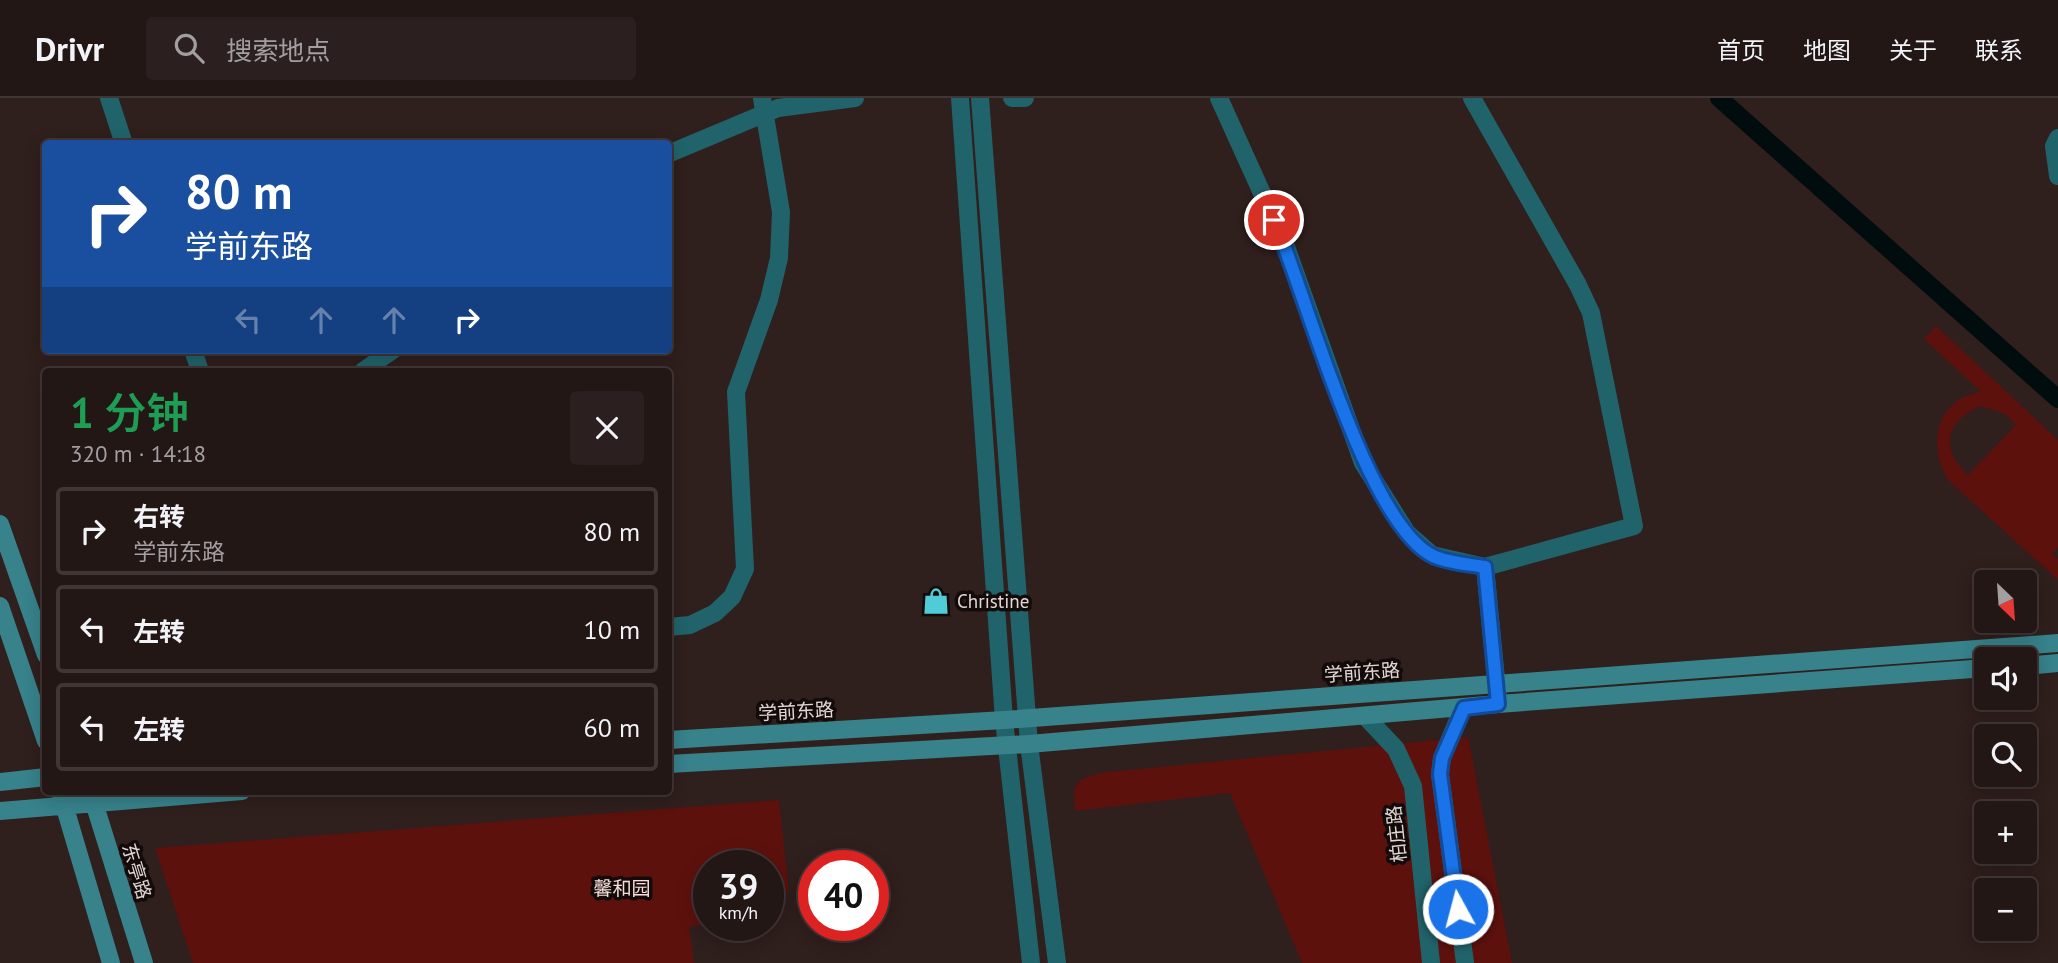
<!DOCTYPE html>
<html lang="zh">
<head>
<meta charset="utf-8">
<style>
  :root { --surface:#231716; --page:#2b201f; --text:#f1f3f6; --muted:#a39fa1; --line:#403635 }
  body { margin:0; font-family:"PT Sans","Noto Sans SC",sans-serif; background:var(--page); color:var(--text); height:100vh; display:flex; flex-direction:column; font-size:26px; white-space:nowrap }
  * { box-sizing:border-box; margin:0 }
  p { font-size:23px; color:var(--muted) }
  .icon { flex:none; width:38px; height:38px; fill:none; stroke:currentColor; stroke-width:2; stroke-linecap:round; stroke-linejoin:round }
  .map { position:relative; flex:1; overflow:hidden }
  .side { position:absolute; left:42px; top:270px; width:630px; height:427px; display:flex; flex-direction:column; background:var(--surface); border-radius:7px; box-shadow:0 4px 18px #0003,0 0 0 2px var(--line) }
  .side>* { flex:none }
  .top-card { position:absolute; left:42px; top:42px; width:630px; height:214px; border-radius:7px; box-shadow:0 4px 18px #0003,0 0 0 2px var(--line); background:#1a4fa0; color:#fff; overflow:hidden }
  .needle { width:46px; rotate:155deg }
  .fabs { position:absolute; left:1974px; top:472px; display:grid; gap:14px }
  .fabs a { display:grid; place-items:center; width:63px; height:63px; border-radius:7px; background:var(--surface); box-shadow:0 4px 18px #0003,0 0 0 2px var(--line); font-size:35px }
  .speed { position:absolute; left:693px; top:752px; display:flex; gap:14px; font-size:35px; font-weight:700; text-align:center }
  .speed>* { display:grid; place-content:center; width:91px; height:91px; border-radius:50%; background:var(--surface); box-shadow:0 4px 18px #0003,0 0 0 2px var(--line); line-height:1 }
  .speed small { font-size:18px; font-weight:400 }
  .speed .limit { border:10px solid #d22; background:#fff; color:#111 }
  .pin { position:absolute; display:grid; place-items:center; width:60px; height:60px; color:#fff; margin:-30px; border:4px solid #fff; border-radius:50%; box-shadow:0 2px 7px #0007 }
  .me { position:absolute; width:77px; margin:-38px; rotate:353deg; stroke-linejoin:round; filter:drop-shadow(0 0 5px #0008) }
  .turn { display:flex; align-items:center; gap:24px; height:147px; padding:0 28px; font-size:32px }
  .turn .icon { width:91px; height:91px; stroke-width:2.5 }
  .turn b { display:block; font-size:49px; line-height:60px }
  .lanes { display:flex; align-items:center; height:66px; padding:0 28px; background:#0003; justify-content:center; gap:35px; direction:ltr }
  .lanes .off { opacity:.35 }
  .round { display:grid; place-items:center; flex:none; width:74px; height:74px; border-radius:7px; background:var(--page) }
  .summary { display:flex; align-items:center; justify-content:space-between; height:119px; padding:0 28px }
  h1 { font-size:42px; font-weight:600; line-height:52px; color:#1e9e55 }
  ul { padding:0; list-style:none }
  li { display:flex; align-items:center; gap:21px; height:88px; margin:0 14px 10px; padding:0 14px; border:4px solid var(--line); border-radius:7px }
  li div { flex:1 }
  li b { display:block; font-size:26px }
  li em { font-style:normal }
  header { display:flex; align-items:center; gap:42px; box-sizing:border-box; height:98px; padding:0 35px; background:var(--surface); border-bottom:2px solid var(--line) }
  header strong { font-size:33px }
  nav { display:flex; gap:38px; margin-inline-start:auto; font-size:24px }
  .search { width:490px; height:63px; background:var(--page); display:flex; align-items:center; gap:18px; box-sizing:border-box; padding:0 24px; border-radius:7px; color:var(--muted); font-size:26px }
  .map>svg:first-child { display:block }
</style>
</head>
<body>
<header>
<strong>Drivr</strong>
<div class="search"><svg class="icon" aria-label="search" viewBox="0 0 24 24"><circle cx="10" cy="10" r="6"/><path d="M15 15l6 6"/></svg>搜索地点</div>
<nav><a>首页</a><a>地图</a><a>关于</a><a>联系</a></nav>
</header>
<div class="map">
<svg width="2058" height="865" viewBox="0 0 2058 865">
  <rect width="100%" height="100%" fill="#2f1f1d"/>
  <path fill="#5d110d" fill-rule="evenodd" d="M 1936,228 L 2058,342 L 2058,450 L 2052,456 L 2058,461 L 2058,482 L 1948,382 C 1927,347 1936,300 1981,294 L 1924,241 ZM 1981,308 L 2005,316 L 2016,327 L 1968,377 C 1939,351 1946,323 1981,308 Z
    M 1468,639 L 1512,865 L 1302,865 L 1230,695 L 1075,713 L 1074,692 L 1080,682 L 1098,675 Z
    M 779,702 L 789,794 L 768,796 L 768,768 L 709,768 L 709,825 L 689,829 L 694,865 L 193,865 L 155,750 Z"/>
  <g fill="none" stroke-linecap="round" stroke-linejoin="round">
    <path stroke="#000c0e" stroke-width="18" d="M 1719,0 L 2058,301"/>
    <path stroke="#21636a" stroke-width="18" d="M 109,0 L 124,46
      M 1012,0 L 1025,0
      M 1219,0 L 1285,146 L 1363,365 L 1407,435 L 1432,457 L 1485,469 L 1634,428 L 1591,215 L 1578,187 L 1472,0
      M 2058,40 L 2054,48 L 2058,78
      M 668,56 L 778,10 L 855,0
      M 193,252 L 200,273
      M 363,273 L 393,252
      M 1485,469 L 1498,601
      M 668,529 L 690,527 L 715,515 L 732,499 L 745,471 L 736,294 L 769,202 L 779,160 L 781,114 L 762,0"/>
    <path stroke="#21636a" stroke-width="18" d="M 960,0 L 1004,622 L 1031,865
      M 980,0 L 1029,646 L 1057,865
      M 1463,610 L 1442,660 L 1440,676 L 1465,865
      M 1365,618 L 1396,651 L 1413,688 L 1431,865"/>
    <path stroke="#37828b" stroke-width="18" d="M 0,426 L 46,557
      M 0,508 L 46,643
      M 2025,568 L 2058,565
      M 668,642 L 1004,622 L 2058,545
      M 668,666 L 1029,646 L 1498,606 L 1986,570
      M 0,684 L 46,679
      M 60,693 L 111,865
      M 91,695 L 144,865
      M 0,713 L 242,693"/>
  </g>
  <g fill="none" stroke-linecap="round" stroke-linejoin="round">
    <defs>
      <path id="route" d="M 1274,122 C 1306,195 1366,425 1433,458 C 1448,465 1468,466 1485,469 L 1498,606 L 1464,610 L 1442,660 L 1440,676 L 1458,811"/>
    </defs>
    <use href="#route" stroke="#114b97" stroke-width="18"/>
    <use href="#route" stroke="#1a73e8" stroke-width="12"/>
  </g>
  <defs>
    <symbol id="shop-bare" viewBox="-9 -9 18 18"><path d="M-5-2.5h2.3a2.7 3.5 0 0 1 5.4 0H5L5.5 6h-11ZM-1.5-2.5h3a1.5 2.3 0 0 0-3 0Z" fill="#52cbd9" stroke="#120b0a" stroke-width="2.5" paint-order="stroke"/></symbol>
  </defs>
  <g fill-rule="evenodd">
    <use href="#shop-bare" x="917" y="484" width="38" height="38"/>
  </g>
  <g text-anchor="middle" stroke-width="7" stroke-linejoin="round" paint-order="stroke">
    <g font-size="19" fill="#e1d6d4" stroke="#120b0a" text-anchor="start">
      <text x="957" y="510">Christine</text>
    </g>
    <g font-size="19" fill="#e1d6d4" stroke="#120b0a">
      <text transform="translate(1362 574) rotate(-4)" y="7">学前东路</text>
      <text transform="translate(796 613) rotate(-3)" y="7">学前东路</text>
      <text transform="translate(1396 736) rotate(-96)" y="7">柏庄路</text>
      <text transform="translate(137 773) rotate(73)" y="7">东亭路</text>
    </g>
    <g font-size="19" fill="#f8ddd9" stroke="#120b0a">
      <text x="622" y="797">馨和园</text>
    </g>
  </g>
</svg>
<div class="fabs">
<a><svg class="needle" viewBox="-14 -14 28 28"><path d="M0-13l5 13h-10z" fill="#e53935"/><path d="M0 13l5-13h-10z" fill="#a39fa1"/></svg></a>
<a><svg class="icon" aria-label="sound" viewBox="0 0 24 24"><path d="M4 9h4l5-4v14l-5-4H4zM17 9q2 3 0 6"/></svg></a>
<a><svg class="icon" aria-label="search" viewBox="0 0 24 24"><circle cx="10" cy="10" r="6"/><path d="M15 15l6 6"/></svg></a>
<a>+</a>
<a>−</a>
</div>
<div class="speed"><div>39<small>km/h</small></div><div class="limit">40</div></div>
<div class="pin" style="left:1274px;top:122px;background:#d93025"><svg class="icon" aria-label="arrive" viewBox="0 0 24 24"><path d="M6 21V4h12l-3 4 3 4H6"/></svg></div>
<svg class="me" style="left:1458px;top:811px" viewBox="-20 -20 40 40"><circle r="17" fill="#1a73e8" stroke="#fff" stroke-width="3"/><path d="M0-11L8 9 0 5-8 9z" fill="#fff"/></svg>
<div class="top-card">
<div class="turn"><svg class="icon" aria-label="right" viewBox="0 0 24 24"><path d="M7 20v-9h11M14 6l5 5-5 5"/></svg><div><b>80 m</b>学前东路</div></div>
<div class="lanes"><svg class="icon off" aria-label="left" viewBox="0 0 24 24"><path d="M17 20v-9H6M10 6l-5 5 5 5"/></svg><svg class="icon off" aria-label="ahead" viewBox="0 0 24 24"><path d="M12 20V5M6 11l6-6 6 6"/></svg><svg class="icon off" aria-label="ahead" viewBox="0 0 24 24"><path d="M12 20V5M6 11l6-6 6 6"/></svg><svg class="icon" aria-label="right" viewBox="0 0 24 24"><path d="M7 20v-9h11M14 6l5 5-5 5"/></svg></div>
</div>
<section class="side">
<div class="summary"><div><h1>1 分钟</h1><p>320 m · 14:18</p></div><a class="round"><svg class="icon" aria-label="close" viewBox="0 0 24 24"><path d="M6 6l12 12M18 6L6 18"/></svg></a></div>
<ul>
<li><svg class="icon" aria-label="right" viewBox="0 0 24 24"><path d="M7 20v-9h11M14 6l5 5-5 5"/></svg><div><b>右转</b><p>学前东路</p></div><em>80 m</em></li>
<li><svg class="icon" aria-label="left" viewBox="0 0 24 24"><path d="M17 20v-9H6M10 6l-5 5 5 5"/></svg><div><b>左转</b></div><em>10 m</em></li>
<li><svg class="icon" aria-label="left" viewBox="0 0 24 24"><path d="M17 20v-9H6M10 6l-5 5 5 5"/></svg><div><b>左转</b></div><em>60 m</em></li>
</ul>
</section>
</div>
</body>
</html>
